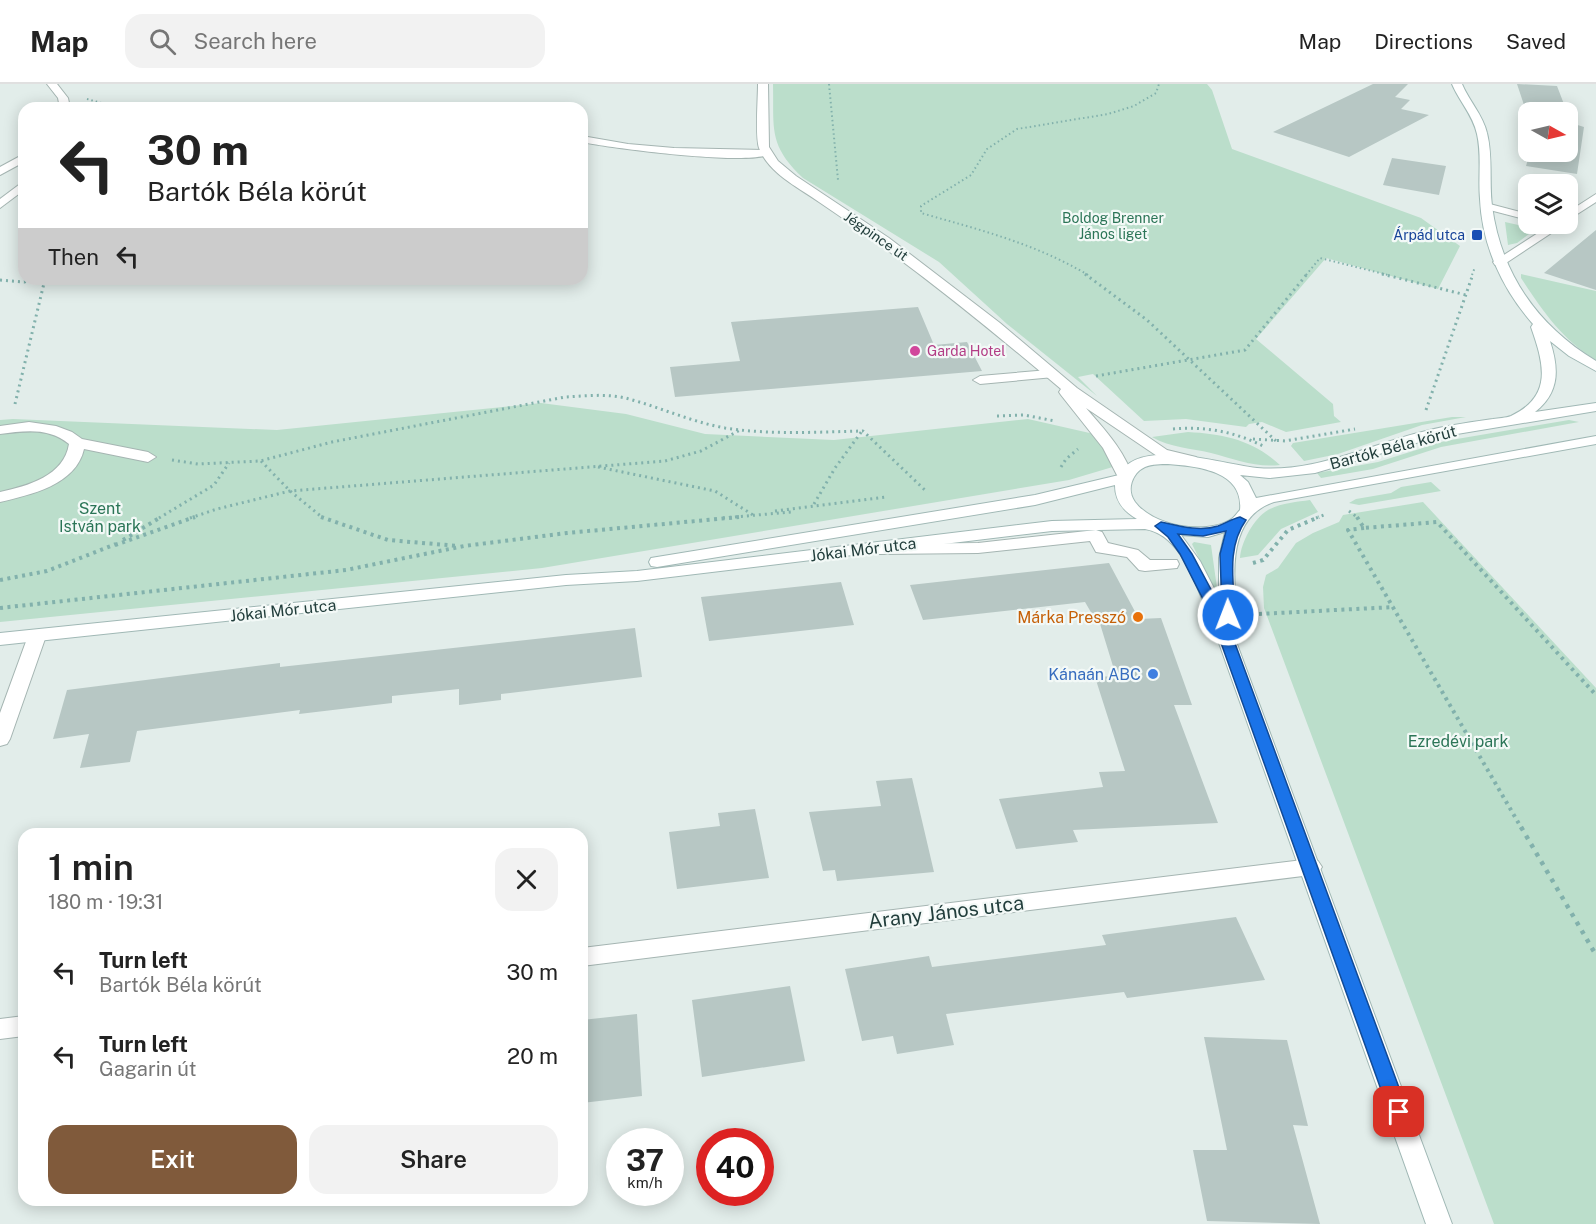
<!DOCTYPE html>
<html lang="en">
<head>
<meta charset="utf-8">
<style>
  :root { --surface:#fff; --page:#f2f2f2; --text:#222; --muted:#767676; --line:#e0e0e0; --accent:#805a3b }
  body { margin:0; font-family:"Public Sans",sans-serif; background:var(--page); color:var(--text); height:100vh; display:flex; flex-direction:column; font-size:22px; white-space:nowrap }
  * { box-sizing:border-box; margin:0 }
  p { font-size:20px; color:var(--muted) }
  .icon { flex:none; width:33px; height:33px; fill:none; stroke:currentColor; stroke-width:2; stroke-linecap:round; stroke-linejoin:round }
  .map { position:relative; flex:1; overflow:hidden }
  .sheet { position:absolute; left:18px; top:744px; width:570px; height:378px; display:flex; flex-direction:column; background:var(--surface); border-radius:18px; box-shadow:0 3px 15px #0003 }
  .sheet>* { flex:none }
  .hud { position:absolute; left:18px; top:18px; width:570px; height:183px; border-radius:18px; box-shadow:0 3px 15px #0003; background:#fff; color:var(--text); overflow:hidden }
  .needle { width:39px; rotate:98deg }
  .tools { position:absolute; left:1518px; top:18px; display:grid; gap:12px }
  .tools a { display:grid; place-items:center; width:60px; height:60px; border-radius:12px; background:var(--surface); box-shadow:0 3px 15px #0003; font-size:30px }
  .speed { position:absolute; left:606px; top:1044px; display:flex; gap:12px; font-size:30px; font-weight:700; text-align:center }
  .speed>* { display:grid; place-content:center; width:78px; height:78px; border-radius:50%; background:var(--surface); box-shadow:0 3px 15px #0003; line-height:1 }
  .speed small { font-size:15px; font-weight:400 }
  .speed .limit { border:9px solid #d22; background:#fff; color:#111 }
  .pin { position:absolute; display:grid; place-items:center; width:51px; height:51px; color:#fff; margin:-26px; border-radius:12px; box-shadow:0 3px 9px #0006 }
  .me { position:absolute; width:66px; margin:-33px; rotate:359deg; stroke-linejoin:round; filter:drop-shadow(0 0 4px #0008) }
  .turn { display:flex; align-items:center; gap:21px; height:126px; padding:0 30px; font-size:27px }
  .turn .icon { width:78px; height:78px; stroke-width:2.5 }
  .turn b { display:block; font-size:42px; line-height:51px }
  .then { display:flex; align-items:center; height:57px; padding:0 30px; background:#0003; gap:12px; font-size:22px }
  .round { display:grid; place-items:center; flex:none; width:63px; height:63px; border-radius:18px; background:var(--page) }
  .headline { display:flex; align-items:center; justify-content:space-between; height:102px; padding:0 30px }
  h1 { font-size:36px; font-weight:600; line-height:45px }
  .action { display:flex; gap:12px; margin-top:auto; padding:12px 30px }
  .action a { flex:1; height:69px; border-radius:18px; background:var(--accent); color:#fff; font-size:24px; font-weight:600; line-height:69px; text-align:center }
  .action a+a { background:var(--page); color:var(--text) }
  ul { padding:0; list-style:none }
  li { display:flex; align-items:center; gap:18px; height:84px; padding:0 30px }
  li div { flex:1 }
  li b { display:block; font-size:22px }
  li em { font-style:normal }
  header { display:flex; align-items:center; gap:36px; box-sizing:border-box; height:84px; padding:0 30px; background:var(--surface); border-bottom:2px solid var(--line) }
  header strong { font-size:28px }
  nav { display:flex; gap:33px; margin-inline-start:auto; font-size:21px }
  .search { width:420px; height:54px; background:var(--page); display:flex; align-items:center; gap:15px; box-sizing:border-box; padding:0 21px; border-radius:18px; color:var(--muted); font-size:22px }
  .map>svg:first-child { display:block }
</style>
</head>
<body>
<header>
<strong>Map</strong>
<div class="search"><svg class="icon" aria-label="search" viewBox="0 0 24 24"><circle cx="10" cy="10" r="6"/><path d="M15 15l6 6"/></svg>Search here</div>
<nav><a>Map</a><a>Directions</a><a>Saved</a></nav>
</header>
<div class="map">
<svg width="1596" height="1140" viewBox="0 0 1596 1140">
  <rect width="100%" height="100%" fill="#e2edea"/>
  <path fill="#bbdecb" d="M 773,0 L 1207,0 L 1212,6 L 1232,65 L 1421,134 L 1460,162 L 1438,205 L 1326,174 L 1256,255 L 1333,320 L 1334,332 L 1341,338 L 1286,348 L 1262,338 L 1249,340 L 1246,343 L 1186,335 L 1144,337 L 1093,290 L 1078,293 L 1097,312 L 1007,240 L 939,178 L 803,94 C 768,61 774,45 773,0 Z
    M 1505,138 L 1531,144 L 1533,147 L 1517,159 L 1508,161 Z
    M 1521,190 L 1596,207 L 1596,276 C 1562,256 1542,226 1521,194 Z
    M 541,319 L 626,330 L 705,350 L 834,356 L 1028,335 L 1094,350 L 1116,382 L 1069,396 L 542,484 L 0,538 L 0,336 L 13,335 L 277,346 Z
    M 1452,333 L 1466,333 L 1422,341 L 1338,370 L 1304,377 L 1291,362 L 1293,359 Z
    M 1569,336 L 1579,338 L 1441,363 L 1373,385 L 1321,394 L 1317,389 L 1378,378 L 1445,357 Z
    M 1188,348 C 1224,350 1253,356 1280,381 C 1255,384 1235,375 1211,369 C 1191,364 1171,364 1152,353 Z
    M 1431,398 L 1441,407 L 1359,421 L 1349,419 L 1356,415 L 1391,409 L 1401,403 Z
    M 1310,416 L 1318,428 L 1281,445 L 1258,471 L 1240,474 C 1241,458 1254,434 1268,426 C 1280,419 1297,418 1310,416 Z
    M 1423,418 L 1596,604 L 1596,1140 L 1494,1140 L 1264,524 L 1263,503 L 1266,491 L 1278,484 L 1296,459 L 1313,449 L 1339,438 L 1343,431 Z
    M 1194,458 L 1211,461 L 1217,504 L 1213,503 L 1192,460 Z"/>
  <path fill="#b7c7c4" d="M 1373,0 L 1408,0 L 1395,13 L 1410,16 L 1401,25 L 1429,31 L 1349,73 L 1273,48 Z
    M 1517,0 L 1557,2 L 1567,28 L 1528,28 L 1528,33 Z
    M 1568,29 L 1571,39 L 1584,43 L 1577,90 L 1526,82 L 1530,68 L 1568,68 Z
    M 1392,74 L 1446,82 L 1439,111 L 1383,101 Z
    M 1596,146 L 1596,206 L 1544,189 Z
    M 918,223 L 934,261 L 967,258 L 982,287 L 675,313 L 670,283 L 740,277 L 731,238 Z
    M 1109,479 L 1139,535 L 1161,534 L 1192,621 L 1174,621 L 1218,739 L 1073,746 L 1078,758 L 1016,765 L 999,715 L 1103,703 L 1099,688 L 1125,687 L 1095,593 L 1116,592 L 1097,530 L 1092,530 L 1085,518 L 923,536 L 910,501 Z
    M 841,498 L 854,541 L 709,557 L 701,513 Z
    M 635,544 L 642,593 L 501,610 L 501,616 L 459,621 L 459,605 L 392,612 L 392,619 L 299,630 L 300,626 L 137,647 L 130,678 L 80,684 L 89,650 L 53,655 L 67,606 L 280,579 L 280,583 Z
    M 912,694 L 934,788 L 837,797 L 835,786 L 823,787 L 809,728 L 881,722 L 876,697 Z
    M 755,725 L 769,794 L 677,805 L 669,748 L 720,742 L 718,729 Z
    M 1236,833 L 1265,896 L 1127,914 L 1124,908 L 946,930 L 954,961 L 897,970 L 893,952 L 862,957 L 845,885 L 929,872 L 932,883 L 1106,861 L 1102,851 Z
    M 790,902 L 805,977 L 702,993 L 692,916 Z
    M 637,930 L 642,1012 L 582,1019 L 582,936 Z
    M 1204,953 L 1287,956 L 1308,1042 L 1293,1041 L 1320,1140 L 1207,1137 L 1193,1066 L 1227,1066 Z"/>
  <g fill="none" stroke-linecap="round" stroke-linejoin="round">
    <defs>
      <path id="lane" d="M 47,0 L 57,0 L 68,14 L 70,24 L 60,24 L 58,14 Z
        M 582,52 L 628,60 L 674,64 L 767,66 L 772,69 C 755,83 610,64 582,58 Z
        M 24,70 L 24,78 L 0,91 L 0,83 Z
        M 24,97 L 24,106 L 0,124 L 0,115 Z
        M 1049,286 L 1054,287 L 1056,290 L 1054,293 L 980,300 L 973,296 L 980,292 Z
        M 29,338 L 56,342 L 72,348 L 82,355 L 148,368 L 156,373 L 148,378 L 84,365 C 76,401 30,411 0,418 L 0,408 C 28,402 64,392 69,360 C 48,343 25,347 0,350 L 0,342 Z"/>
      <path id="street" d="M 758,0 L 768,0 L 769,63 L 778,77 L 796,92 L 889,154 L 1000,239 L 1077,304 L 1167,366 L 1196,373 L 1199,376 L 1196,379 L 1191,381 L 1157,372 L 1086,324 C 1104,345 1125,367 1133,394 L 1130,397 L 1120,397 L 1103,364 L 1061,311 L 1059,308 L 1061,305 C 983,239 904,175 819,118 C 799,104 768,89 759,64 C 755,52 758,15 758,0 Z
        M 1596,110 L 1596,118 L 1568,136 L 1568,128 Z
        M 1486,119 L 1528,130 L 1528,136 L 1482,124 L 1482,120 Z
        M 1552,140 L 1565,140 L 1503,181 L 1495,181 L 1493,178 Z
        M 1096,446 L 1102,448 L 1108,459 L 1138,466 L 1150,476 L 1177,476 L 1179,480 L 1177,484 L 1145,487 L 1139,486 L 1127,473 L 1096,468 L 1090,457 L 978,469 L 878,470 L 870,465 L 878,460 L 978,459 Z
        M 37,546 L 43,548 L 46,552 L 10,655 L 7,660 L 0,662 L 0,629 L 28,552 L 31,548 Z
        M 1311,775 L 1318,777 L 1322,783 L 1318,789 L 1311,791 L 582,882 L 582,864 Z
        M 24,932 L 24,952 L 0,955 L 0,935 Z"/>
      <path id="secondary" d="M 1452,0 L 1462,0 C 1469,17 1483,31 1487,49 C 1493,73 1489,98 1492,122 C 1501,190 1538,242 1596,277 L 1596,287 L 1569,272 L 1550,257 C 1559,285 1560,308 1535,328 L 1596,319 L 1596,327 L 1433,354 L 1315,389 L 1269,394 L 1240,391 L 1248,398 L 1256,414 L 1596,352 L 1596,360 L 1274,418 C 1222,435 1234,505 1240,547 L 1234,552 L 1452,1140 L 1426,1140 L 1209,531 C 1195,501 1182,451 1145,445 L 1052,447 L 637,497 L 566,501 L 0,561 L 0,549 L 566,491 L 637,487 L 1052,437 L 1137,435 C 1123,427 1115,417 1115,401 L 1035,421 L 657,483 L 651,482 L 649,478 L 651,474 L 657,473 L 1035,411 L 1119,391 C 1139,352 1224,381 1257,384 C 1318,389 1372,359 1430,346 C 1450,341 1472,338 1493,335 C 1498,334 1506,334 1511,332 C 1553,312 1544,280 1531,243 L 1533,240 C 1502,205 1482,161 1480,115 C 1478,93 1482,71 1477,50 C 1473,31 1459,17 1452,0 ZM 1168,380 C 1197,382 1244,387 1240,426 C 1237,429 1234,434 1230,436 C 1204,451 1153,442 1135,418 C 1126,406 1132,389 1145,383 C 1152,380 1161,380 1168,380 ZM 1225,448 L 1219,474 L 1219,514 L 1200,477 L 1181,451 L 1208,453 Z"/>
    </defs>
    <use href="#lane" stroke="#a5b5b2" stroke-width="2"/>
    <use href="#street" stroke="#a5b5b2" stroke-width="2"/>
    <use href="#secondary" stroke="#a0b8b5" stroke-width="2"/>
    <path stroke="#82b1ac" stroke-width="2" stroke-dasharray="1.5 3" stroke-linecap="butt" d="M 829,0 L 838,96
      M 87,15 L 105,20 L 106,24
      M 1088,191 C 1034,159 980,146 921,129 L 921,122 L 971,91 L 987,65 L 1017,45 L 1108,30 L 1134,22 L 1156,9 L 1159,0
      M 1306,191 L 1320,174 L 1388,191
      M 1472,191 L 1475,183"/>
    <path stroke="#82b1ac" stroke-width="3" stroke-dasharray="2 4" stroke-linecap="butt" d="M 1085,190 L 1147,236 L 1276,357
      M 1382,190 L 1466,211
      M 0,196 L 24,198 L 35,195
      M 1096,292 L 1245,266 L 1307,190
      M 15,320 L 45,195
      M 1426,326 L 1473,190
      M 997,332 L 1024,331 L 1055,337
      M 1173,345 C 1206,342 1236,348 1265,363
      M 1253,355 L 1285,357 L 1355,345
      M 172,376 L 198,380 L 260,377 L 332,358 L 565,313 C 586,312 609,309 629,315 C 662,324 692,338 725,344 C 770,351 818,348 863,347 L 927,408
      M 261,377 L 290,407 L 323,434
      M 598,383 L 715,407 L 753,431
      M 1061,383 L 1066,375 L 1078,365
      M 814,420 L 835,384 L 862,347
      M 775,427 L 886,413
      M 1349,427 L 1358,434
      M 159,434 L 214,401 L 229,379
      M 190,434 L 217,425 L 290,407 L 665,377 L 701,367 L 742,345
      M 723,434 L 791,428
      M 1316,434 L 1324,431"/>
    <path stroke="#82b1ac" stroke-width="4" stroke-dasharray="3 4.5" stroke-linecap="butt" d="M 321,433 L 388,456 L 458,462
      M 1357,433 L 1364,444 L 1437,438 L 1596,611
      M 1364,444 L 1348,446 L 1522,745
      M 123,456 L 161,433
      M 115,461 L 195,433
      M 1253,479 L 1263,476 L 1288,446 L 1319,433
      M 0,496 L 47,487 L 116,460
      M 0,524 L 346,486 L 464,462 L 567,449 L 739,433
      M 1259,530 L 1394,523"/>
    <path stroke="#82b1ac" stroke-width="4.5" stroke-dasharray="4 6" stroke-linecap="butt" d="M 1521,743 L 1596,871"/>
    <use href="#lane" fill="#fff" fill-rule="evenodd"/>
    <use href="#street" fill="#fff" fill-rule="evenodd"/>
    <use href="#secondary" fill="#fff" fill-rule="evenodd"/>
  </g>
  <path fill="#1a73e8" stroke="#114b97" stroke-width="1.5" fill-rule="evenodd" d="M 1240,433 L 1246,436 C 1226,464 1234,499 1235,531 L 1233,534 L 1226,535 L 1408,1028 L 1405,1034 L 1399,1037 L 1392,1034 L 1389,1028 L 1211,531 L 1180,470 L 1168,453 L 1155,442 L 1161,438 C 1179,442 1200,448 1218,442 C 1226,439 1232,435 1240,433 ZM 1226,447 L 1220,470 L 1222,526 L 1192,470 L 1178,450 L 1203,452 Z"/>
  <rect fill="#1a4fb4" stroke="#f3f9f7" stroke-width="2" x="1471" y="145" width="12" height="12" rx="3"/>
  <circle fill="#d1479c" stroke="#f3f9f7" stroke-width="2" cx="915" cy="267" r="6"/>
  <circle fill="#e8710a" stroke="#f3f9f7" stroke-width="2" cx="1138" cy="533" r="6"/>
  <circle fill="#3f7fe0" stroke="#f3f9f7" stroke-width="2" cx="1153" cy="590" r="6"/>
  <g text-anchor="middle" stroke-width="4.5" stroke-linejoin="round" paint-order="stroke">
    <g font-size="14" fill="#2b7557" stroke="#f3f9f7">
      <text x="1113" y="139">Boldog Brenner<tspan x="1113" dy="16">János liget</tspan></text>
    </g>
    <g font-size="14" fill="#164399" stroke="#f3f9f7" text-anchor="end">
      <text x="1465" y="156">Árpád utca</text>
    </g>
    <g font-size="14" fill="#223e3c" stroke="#f3f9f7">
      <text transform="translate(876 152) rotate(35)" y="5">Jégpince út</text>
    </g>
    <g font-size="14" fill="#b23c85" stroke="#f3f9f7" text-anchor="start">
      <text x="927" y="272">Garda Hotel</text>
    </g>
    <g font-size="16" fill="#223e3c" stroke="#f3f9f7">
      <text transform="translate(1393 363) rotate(-15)" y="6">Bartók Béla körút</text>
      <text transform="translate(863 465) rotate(-7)" y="6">Jókai Mór utca</text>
      <text transform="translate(283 526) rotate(-6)" y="6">Jókai Mór utca</text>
    </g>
    <g font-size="16" fill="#2b7557" stroke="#f3f9f7">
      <text x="100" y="430">Szent<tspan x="100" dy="18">István park</tspan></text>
      <text x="1458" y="663">Ezredévi park</text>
    </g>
    <g font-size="16" fill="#c56008" stroke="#f3f9f7" text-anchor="end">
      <text x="1126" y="539">Márka Presszó</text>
    </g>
    <g font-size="16" fill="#366cbe" stroke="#f3f9f7" text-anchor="end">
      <text x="1141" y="596">Kánaán ABC</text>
    </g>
    <g font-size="20" fill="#223e3c" stroke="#f3f9f7">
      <text transform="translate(946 828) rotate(-7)" y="7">Arany János utca</text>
    </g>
  </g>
</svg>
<div class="tools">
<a><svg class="needle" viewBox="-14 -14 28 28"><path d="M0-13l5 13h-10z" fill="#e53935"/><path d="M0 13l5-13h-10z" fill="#767676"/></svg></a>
<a><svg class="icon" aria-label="layers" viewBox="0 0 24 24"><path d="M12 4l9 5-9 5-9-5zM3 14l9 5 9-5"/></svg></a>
</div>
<div class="speed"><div>37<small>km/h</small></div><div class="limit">40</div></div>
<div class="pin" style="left:1399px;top:1028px;background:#d93025"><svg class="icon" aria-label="arrive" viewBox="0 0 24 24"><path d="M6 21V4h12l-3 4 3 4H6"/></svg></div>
<svg class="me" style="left:1228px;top:531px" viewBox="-20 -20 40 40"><circle r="17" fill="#1a73e8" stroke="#fff" stroke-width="3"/><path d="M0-11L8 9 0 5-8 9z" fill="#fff"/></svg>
<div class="hud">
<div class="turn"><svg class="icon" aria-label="left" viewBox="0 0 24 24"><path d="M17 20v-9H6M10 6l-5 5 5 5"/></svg><div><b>30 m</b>Bartók Béla körút</div></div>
<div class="then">Then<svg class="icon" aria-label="left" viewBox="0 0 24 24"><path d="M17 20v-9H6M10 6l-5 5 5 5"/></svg></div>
</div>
<section class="sheet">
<div class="headline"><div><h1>1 min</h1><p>180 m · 19:31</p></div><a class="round"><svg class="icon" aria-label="close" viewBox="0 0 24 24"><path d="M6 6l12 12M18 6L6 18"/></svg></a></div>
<ul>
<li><svg class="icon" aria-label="left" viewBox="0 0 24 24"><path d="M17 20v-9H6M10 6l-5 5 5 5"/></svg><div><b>Turn left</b><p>Bartók Béla körút</p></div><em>30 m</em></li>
<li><svg class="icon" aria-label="left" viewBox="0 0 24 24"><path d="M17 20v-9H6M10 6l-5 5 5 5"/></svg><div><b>Turn left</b><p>Gagarin út</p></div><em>20 m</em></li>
</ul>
<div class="action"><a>Exit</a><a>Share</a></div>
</section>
</div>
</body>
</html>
